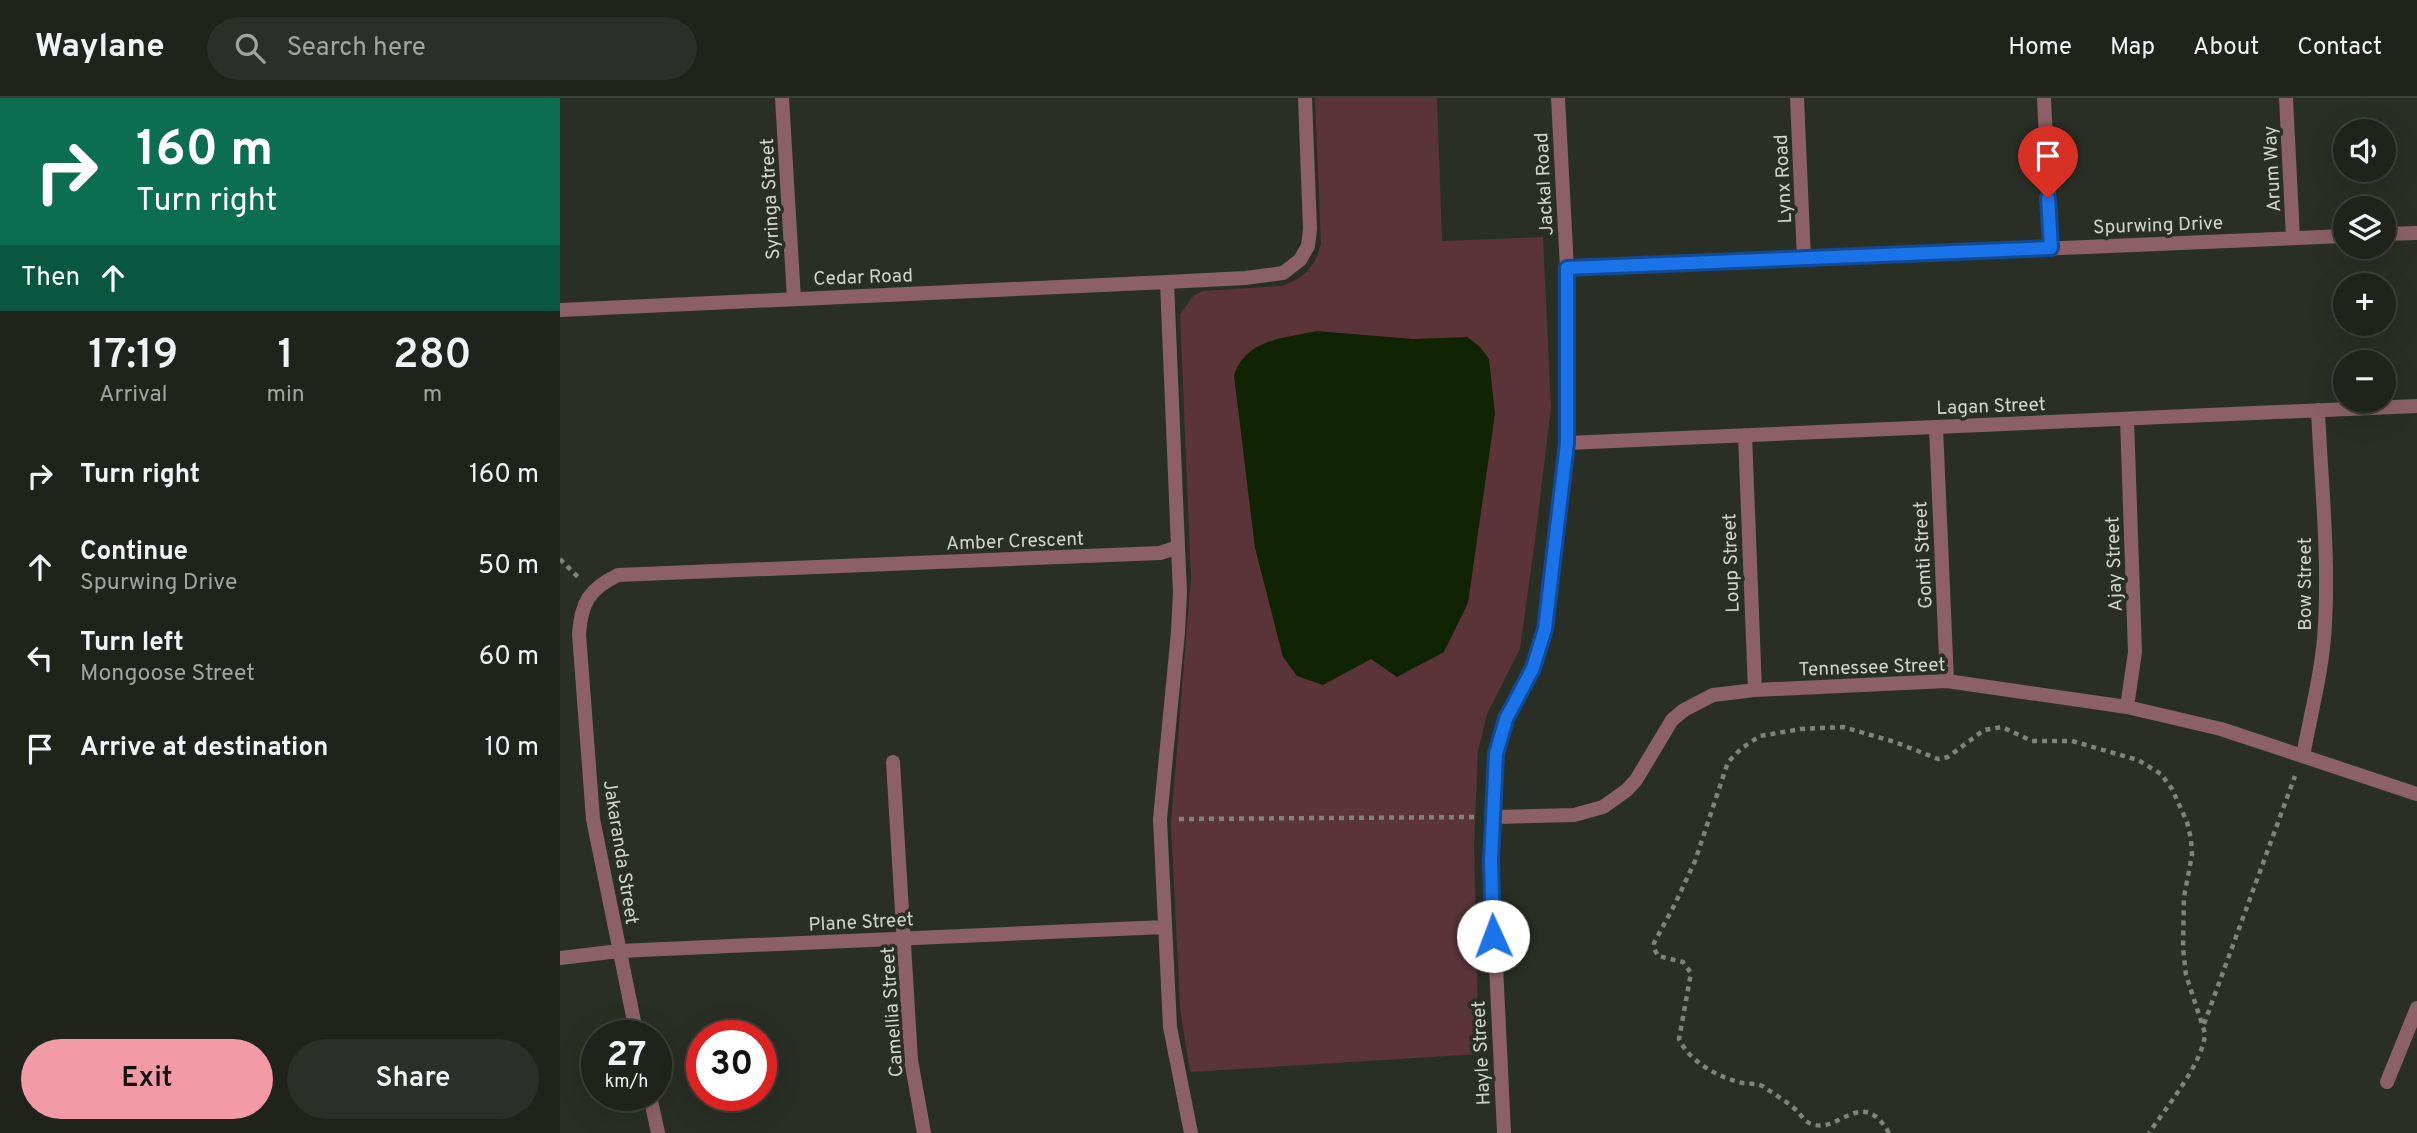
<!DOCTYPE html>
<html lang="en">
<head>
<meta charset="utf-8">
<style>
  :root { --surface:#1f231c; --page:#2c2f29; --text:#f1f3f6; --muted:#a1a4a3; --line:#3c403b; --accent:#f39aa7 }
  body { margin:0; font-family:Overpass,sans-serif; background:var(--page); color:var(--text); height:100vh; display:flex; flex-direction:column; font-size:26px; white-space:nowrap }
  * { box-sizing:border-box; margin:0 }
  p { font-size:23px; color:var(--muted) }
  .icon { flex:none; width:38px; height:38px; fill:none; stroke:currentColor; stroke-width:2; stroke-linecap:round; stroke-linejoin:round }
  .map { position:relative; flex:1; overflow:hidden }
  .drawer { display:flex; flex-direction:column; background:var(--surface); width:560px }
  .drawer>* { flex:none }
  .banner { background:#0b6e4f; color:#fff; overflow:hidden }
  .tools { position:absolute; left:1773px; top:21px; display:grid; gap:14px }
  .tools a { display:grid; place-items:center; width:63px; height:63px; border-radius:50%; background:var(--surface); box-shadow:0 7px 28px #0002,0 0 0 2px var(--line); font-size:35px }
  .speed { position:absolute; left:21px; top:922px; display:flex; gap:14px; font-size:35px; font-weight:700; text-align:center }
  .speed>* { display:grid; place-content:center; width:91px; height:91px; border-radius:50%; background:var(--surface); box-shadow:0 7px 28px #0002,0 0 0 2px var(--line); line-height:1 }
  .speed small { font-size:18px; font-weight:400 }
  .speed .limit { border:10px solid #d22; background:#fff; color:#111 }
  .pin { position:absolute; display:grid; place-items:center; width:60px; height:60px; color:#fff; margin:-72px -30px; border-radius:50% 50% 50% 0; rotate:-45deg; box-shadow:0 0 7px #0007 }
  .pin .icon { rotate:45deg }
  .me { position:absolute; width:77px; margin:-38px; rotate:358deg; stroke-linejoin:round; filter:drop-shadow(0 0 5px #0008) }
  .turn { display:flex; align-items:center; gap:24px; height:147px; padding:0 21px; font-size:32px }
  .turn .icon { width:91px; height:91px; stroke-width:2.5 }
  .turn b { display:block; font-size:49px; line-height:60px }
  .then { display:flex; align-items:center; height:66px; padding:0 21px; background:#0003; gap:14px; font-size:26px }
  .eta { display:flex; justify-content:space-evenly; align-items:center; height:119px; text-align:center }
  .eta b { font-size:42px; font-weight:600; line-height:49px }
  .action { display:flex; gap:14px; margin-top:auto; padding:14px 21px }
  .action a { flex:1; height:80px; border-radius:42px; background:var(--accent); color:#111; font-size:28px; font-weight:600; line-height:80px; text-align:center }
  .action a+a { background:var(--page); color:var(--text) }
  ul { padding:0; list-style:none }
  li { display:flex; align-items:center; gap:21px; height:91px; padding:0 21px }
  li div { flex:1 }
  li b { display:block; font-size:26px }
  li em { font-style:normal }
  header { display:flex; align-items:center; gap:42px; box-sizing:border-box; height:98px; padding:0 35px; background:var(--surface); border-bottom:2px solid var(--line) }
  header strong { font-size:33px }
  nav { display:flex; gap:38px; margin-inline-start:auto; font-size:24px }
  .search { width:490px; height:63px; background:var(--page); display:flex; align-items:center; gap:18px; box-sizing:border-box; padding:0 24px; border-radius:38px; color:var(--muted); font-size:26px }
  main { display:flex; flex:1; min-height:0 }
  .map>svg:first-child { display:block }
</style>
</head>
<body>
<header>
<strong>Waylane</strong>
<div class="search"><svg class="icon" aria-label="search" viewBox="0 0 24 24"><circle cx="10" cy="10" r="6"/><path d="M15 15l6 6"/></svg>Search here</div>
<nav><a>Home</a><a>Map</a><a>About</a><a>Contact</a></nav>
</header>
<main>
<section class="drawer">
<div class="banner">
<div class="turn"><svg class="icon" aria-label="right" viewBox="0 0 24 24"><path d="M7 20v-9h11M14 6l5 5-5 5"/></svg><div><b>160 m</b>Turn right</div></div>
<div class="then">Then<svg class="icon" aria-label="ahead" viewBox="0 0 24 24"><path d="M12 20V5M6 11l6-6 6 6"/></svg></div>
</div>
<div class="eta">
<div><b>17:19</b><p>Arrival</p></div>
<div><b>1</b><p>min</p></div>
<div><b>280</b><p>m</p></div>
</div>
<ul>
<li><svg class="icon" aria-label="right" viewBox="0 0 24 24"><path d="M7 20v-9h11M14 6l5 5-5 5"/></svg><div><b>Turn right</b></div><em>160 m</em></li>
<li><svg class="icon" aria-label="ahead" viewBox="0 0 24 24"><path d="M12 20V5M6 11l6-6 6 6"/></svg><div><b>Continue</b><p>Spurwing Drive</p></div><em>50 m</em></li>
<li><svg class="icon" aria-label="left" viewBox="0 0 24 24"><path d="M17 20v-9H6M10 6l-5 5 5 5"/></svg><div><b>Turn left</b><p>Mongoose Street</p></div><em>60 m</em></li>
<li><svg class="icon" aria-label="arrive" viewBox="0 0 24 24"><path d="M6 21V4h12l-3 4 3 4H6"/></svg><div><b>Arrive at destination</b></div><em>10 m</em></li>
</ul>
<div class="action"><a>Exit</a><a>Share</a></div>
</section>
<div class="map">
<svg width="1857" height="1035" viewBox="0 0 1857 1035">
  <rect width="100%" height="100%" fill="#292f25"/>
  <path fill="#5a3439" d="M 755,0 L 877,0 L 882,143 L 983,139 L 991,310 L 975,442 L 960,551 L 927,616 L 918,653 L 914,746 L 919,956 L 630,974 L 620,909 L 611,725 L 631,480 L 620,216 L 633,198 L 643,193 L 721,188 C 744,181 755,169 761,146 Z"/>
  <path fill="#102403" d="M 757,233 L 853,241 L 907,239 L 919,248 L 929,261 L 935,316 L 908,505 L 884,554 L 837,579 L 811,561 L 763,587 L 737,578 L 723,559 L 695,450 L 674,278 C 685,241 725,240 757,233 Z"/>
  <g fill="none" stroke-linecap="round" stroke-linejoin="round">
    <path stroke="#7e837b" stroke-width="4.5" stroke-dasharray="5 5" stroke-linecap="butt" d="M 0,461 L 19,480
      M 619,721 L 915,719
      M 1644,926 L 1735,678
      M 1329,1035 C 1303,989 1280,1033 1255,1027 C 1244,1025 1242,1017 1235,1011 C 1226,1003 1214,996 1204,989 C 1198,985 1190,986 1183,985 C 1159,980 1130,964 1119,941 L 1131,875 L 1123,864 L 1098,858 L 1094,850 L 1094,845 L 1115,806 L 1135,763 L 1168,664 L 1182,650 L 1200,638 L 1241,631 L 1283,629 L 1335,644 L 1378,661 L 1388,659 L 1424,632 L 1442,629 L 1472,643 L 1512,643 L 1578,662 L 1601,676 L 1612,691 L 1627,724 L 1631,741 L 1632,757 L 1624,799 L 1623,850 L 1626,877 L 1645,935 C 1644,964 1605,1011 1589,1035"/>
    <path stroke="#8b6167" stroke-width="14" d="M 222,0 L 234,201
      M 1237,0 L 1244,161
      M 1484,0 L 1491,150
      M 1726,0 L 1733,140
      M 1824,136 L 1857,135
      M 1007,171 L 1785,138
      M 0,212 L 607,184 L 685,180 L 723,175 L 740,162 L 748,148 L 750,131 L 745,0
      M 1567,321 L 1575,554 L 1567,609
      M 1376,329 L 1387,583
      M 1185,337 L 1195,592
      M 1007,345 L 1857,308
      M 618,449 L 620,494 L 618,534 L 600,721 L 610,929 L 631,1035
      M 1743,658 C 1751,614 1763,571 1765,526 C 1769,455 1761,383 1758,312
      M 333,664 L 351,962 L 364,1035
      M 933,719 L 1014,717 L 1043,709 L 1067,692 L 1076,682 L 1112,622 L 1124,612 L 1153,597 L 1195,592 L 1387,583 L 1567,609 L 1661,631 L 1857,696
      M 0,860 L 59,853 L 604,829
      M 77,938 L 33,721 L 19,536 C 21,505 29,491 58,477 L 600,455 L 618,449 L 607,184
      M 1827,984 L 1857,910
      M 90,998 L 98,1035
      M 944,1035 L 931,762 L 936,656 L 946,621 L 973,570 L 985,531 L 1007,345 L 1007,171 L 998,0"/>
  </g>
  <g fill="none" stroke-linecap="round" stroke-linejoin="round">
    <defs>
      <path id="route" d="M 933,838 L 931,762 L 936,656 L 946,621 L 973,570 L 985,531 L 1007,345 L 1007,170 L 1491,150 L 1488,100"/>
    </defs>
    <use href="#route" stroke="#114b97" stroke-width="18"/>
    <use href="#route" stroke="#1a73e8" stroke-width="12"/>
  </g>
  <g text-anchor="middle" stroke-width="7" stroke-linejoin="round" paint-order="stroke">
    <g font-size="19" fill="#d1d5cf" stroke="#292f25">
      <text transform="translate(1711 71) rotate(-93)" y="7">Arum Way</text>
      <text transform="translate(1222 81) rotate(-93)" y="7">Lynx Road</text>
      <text transform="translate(983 86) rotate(-93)" y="7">Jackal Road</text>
      <text transform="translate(209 101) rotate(-93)" y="7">Syringa Street</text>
      <text transform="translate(1598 126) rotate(-2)" y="7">Spurwing Drive</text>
      <text transform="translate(303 178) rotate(-2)" y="7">Cedar Road</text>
      <text transform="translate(1431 307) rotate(-2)" y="7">Lagan Street</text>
      <text transform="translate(455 442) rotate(-2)" y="7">Amber Crescent</text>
      <text transform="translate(1362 457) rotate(-93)" y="7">Gomti Street</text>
      <text transform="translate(1170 465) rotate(-92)" y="7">Loup Street</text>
      <text transform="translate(1553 466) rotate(-92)" y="7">Ajay Street</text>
      <text transform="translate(1744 486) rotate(-90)" y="7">Bow Street</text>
      <text transform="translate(1312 568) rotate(-2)" y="7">Tennessee Street</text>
      <text transform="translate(62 754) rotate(81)" y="7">Jakaranda Street</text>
      <text transform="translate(301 823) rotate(-3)" y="7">Plane Street</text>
      <text transform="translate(331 914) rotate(-94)" y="7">Camellia Street</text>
      <text transform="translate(920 955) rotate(-93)" y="7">Hayle Street</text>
    </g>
  </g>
</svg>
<div class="tools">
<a><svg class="icon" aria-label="sound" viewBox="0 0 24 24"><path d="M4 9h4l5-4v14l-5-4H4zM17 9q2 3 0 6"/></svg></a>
<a><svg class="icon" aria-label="layers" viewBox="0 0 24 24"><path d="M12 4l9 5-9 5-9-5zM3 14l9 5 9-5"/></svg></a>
<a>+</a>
<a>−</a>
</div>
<div class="speed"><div>27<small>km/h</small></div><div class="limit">30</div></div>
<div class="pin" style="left:1488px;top:100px;background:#d93025"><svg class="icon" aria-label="arrive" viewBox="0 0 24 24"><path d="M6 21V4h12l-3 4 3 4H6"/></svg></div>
<svg class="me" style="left:933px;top:838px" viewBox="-20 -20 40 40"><circle r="19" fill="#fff"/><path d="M0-13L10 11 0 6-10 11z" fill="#1a73e8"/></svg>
</div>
</main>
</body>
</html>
